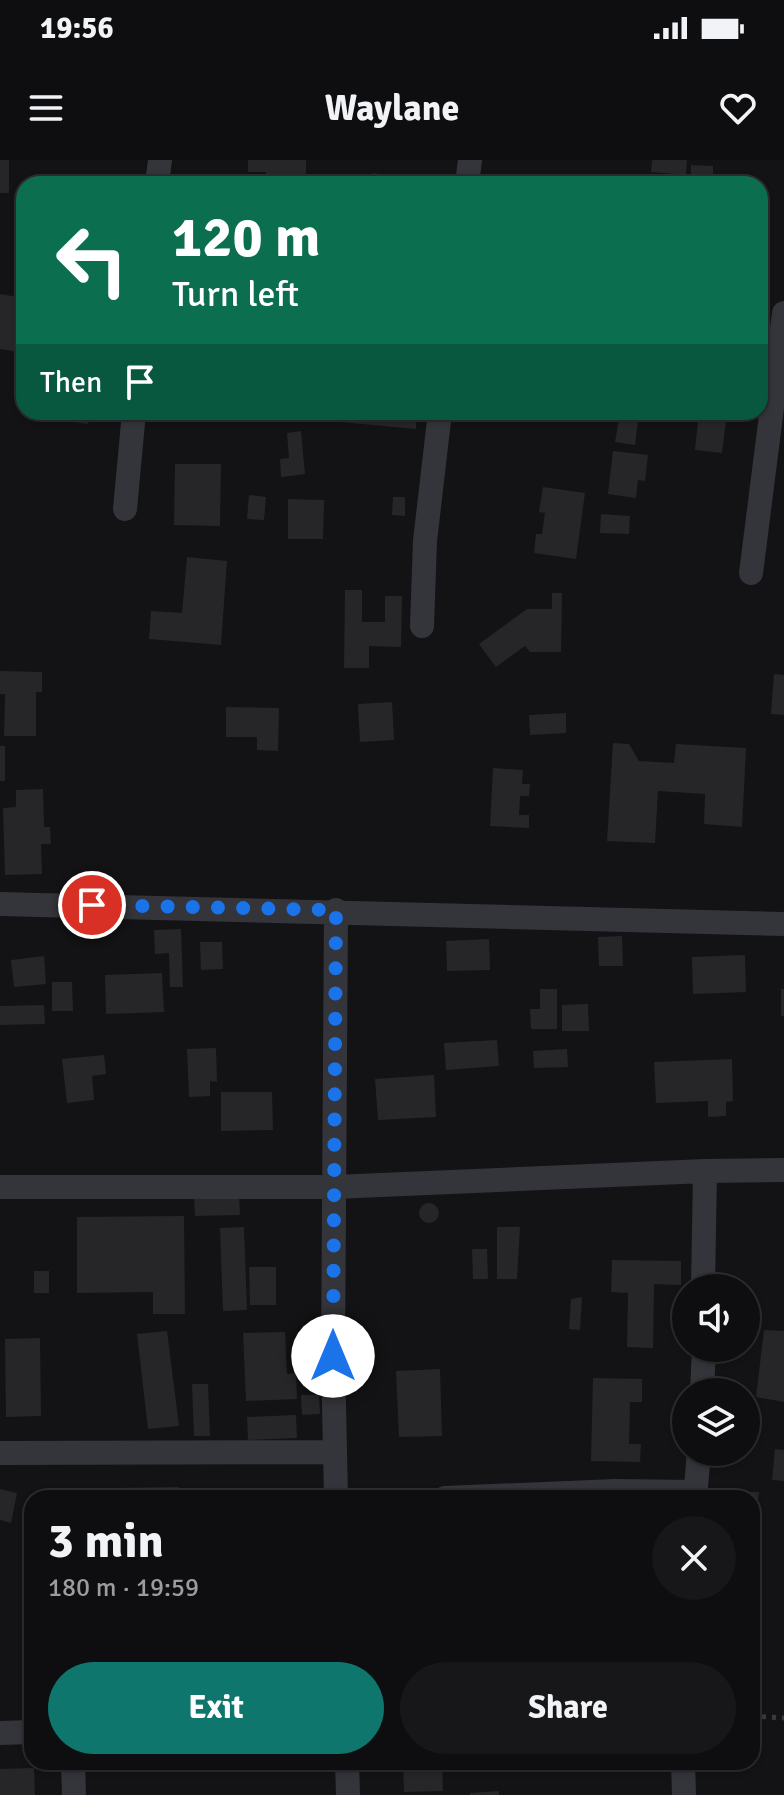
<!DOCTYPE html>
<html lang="en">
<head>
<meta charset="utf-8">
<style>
  :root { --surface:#0e0e10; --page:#171719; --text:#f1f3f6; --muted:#9b9c9f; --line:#2e2e30; --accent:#0f766e }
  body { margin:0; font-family:Signika,sans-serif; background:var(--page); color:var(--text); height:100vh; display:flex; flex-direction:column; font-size:30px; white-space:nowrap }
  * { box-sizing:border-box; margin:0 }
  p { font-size:26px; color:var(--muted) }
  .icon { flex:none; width:44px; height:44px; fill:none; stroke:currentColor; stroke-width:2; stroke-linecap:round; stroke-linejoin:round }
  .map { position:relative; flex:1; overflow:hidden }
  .sheet { position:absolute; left:24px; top:1330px; width:736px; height:280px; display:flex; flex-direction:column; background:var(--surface); border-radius:24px; box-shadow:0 2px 6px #0004,0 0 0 2px var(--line) }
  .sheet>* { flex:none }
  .top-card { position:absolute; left:16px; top:16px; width:752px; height:244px; border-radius:24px; box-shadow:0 2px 6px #0004,0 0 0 2px var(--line); background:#0b6e4f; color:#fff; overflow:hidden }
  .fabs { position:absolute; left:672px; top:1114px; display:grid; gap:16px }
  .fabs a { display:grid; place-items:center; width:88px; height:88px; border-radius:50%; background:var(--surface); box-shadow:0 2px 6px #0004,0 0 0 2px var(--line); font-size:40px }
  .pin { position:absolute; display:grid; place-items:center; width:68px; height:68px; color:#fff; margin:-34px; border:4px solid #fff; border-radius:50%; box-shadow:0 2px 8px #0007 }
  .me { position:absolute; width:88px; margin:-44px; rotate:0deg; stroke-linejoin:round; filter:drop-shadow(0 0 6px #0008) }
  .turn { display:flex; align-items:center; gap:28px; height:168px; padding:0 24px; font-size:36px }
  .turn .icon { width:104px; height:104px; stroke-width:2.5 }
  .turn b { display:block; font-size:56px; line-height:68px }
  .then { display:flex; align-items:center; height:76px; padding:0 24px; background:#0003; gap:16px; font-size:30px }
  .round { display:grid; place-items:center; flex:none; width:84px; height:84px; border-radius:42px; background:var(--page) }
  .summary { display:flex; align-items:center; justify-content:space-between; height:136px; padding:0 24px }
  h1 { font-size:48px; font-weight:700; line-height:60px }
  .button { display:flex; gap:16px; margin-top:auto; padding:16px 24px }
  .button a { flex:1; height:92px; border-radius:48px; background:var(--accent); color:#fff; font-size:32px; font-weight:700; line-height:92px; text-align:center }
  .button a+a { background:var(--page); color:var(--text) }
  .status { display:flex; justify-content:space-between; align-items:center; height:56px; padding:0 40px; background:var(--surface); direction:ltr }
  .status svg { height:22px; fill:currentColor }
  header { display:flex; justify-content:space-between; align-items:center; height:104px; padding:0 24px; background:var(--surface); font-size:36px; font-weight:700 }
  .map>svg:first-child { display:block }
</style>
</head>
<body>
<div class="status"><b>19:56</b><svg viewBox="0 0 49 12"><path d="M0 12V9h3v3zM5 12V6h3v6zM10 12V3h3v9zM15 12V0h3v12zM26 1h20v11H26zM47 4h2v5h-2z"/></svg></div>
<header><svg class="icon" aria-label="menu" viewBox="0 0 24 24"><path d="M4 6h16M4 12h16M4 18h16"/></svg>Waylane<svg class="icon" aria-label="heart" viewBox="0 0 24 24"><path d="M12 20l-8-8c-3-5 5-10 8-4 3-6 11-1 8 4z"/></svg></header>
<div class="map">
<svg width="784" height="1635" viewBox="0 0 784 1635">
  <rect width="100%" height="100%" fill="#131315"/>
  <path fill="#262629" d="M 0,0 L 9,0 L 9,33 L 0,33 Z
    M 248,0 L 306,0 L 306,24 L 266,24 L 266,12 L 248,12 Z
    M 652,0 L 687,0 L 686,15 L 651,12 Z
    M 691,5 L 713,6 L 713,24 L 691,24 Z
    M 373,13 L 414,19 L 413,24 L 372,24 Z
    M 532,17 L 562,22 L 562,24 L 531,24 Z
    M 0,134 L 24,138 L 24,193 L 0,189 Z
    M 76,252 L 90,252 L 88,264 L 75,262 Z
    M 310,252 L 417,252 L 416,269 L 309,259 Z
    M 699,252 L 727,252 L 722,293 L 695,290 Z
    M 619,259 L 638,261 L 635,285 L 615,282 Z
    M 301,271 L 305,314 L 281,317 L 280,299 L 289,298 L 287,273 Z
    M 613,291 L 648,295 L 645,321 L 638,320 L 636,338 L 608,334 Z
    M 175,304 L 221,304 L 220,366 L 174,365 Z
    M 543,327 L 585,333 L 576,399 L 534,393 L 536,374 L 542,374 L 545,353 L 539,352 Z
    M 249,335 L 266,337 L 264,360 L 247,359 Z
    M 393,337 L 405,337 L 405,356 L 392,355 Z
    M 288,339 L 324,340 L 323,379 L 288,379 Z
    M 601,354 L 630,356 L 629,374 L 600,373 Z
    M 187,397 L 227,401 L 221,485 L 149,479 L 151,451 L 182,453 Z
    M 345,430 L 362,430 L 362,462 L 385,462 L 385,436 L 402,436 L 401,487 L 369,486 L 369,508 L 344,508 Z
    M 552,433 L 562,433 L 561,492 L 530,492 L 525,486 L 496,507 L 479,484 L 527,449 L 552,449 Z
    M 0,511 L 42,512 L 42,532 L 36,532 L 36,576 L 4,576 L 5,534 L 0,534 Z
    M 774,514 L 784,515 L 784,555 L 771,554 Z
    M 392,542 L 394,580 L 360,582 L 358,544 Z
    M 226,547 L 279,548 L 278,591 L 257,590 L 257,577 L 226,577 Z
    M 566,553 L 566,573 L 530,575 L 529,555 Z
    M 613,583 L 629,584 L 639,601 L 674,603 L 676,584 L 746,588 L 742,667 L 704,664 L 705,634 L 658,631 L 655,683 L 607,681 Z
    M 0,586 L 5,586 L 5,621 L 0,621 Z
    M 493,608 L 523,610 L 522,624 L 530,624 L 529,636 L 520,636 L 519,655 L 529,655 L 529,668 L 490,666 Z
    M 43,629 L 44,667 L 50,667 L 51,684 L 41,684 L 42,714 L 5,715 L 3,648 L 16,647 L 16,630 Z
    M 181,769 L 183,827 L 170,827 L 169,793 L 155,794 L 154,770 Z
    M 622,776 L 623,806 L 599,806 L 598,777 Z
    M 489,779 L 490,810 L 447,811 L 446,781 Z
    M 200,782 L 222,782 L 223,809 L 201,810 Z
    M 745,795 L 746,832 L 693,834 L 692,797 Z
    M 44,796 L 46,824 L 14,827 L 11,800 Z
    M 162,813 L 164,852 L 106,854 L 105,815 Z
    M 52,822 L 72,822 L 73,851 L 52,851 Z
    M 540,829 L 557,829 L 557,869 L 531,869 L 530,849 L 540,849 Z
    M 781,829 L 784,829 L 784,856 L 781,856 Z
    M 588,844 L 589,871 L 562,871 L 562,845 Z
    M 44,845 L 45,864 L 0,865 L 0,846 Z
    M 497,880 L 499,906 L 446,910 L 444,883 Z
    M 216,888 L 217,922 L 210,921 L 210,936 L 189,937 L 187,889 Z
    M 567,889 L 568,907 L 534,908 L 533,891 Z
    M 104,895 L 106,914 L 92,916 L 94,940 L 67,943 L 62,899 Z
    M 732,899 L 733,941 L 726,942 L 726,956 L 708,957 L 708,941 L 656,943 L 654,902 Z
    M 434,915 L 436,957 L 378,960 L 375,919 Z
    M 221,932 L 272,932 L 273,970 L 221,971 Z
    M 239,1036 L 240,1055 L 195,1056 L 194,1038 Z
    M419 1053a10 10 0 1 1 20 0a10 10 0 1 1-20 0Z
    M 184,1056 L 185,1154 L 153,1154 L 153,1132 L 77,1133 L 77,1057 Z
    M 244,1067 L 247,1150 L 223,1151 L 220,1068 Z
    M 497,1067 L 520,1067 L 517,1119 L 497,1119 Z
    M 472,1089 L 487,1089 L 488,1119 L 473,1119 Z
    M 612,1100 L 681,1101 L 681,1125 L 654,1124 L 653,1188 L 627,1187 L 628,1133 L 611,1132 Z
    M 249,1107 L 276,1107 L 276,1145 L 250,1145 Z
    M 34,1111 L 49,1111 L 49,1133 L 34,1133 Z
    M 582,1137 L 580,1170 L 569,1169 L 571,1139 Z
    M 764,1170 L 784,1171 L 784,1242 L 756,1237 Z
    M 167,1171 L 179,1266 L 148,1269 L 137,1174 Z
    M 285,1172 L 287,1214 L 296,1213 L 297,1239 L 246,1241 L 243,1173 Z
    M 40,1178 L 41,1256 L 6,1257 L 5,1179 Z
    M 440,1209 L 442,1276 L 399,1277 L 396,1211 Z
    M 593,1218 L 642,1219 L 642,1242 L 630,1242 L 629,1284 L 641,1284 L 640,1302 L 591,1301 Z
    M 192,1224 L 208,1224 L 210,1276 L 194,1276 Z
    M 301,1235 L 319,1235 L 320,1254 L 302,1255 Z
    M 296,1255 L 297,1278 L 248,1280 L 247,1257 Z
    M 775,1289 L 784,1290 L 784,1321 L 772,1320 Z
    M 179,1327 L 179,1338 L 55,1338 L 54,1329 Z
    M 0,1329 L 17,1333 L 11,1363 L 0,1360 Z
    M 727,1331 L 759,1332 L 754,1375 L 752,1338 L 726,1338 Z
    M 298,1333 L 298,1338 L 252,1338 L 251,1335 Z
    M 403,1602 L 442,1602 L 443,1631 L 404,1632 Z
    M 34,1608 L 35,1635 L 0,1635 L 0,1609 Z
    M 499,1631 L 499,1635 L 470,1635 L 470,1633 Z"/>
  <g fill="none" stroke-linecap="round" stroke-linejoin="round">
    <path stroke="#3a3b41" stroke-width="5" stroke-dasharray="4 6" stroke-linecap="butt" d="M 752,1556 L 784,1558"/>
    <path stroke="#34353a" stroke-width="24" d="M 157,24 L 160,0
      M 467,24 L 470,0
      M 125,349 L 134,252
      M 751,413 L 784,153
      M 422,466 L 425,381 L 440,252
      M 0,744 L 784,764
      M 0,1027 L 334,1027 L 705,1011 L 784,1010
      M 703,1128 L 705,1011
      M 702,1232 L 704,1188
      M 0,1293 L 334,1292
      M 336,1338 L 333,1196 L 336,750
      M 445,1338 L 615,1331 L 695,1332
      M 695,1338 L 699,1292
      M 0,1573 L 32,1572
      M 73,1602 L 74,1635
      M 347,1602 L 348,1635
      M 683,1602 L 684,1635"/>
  </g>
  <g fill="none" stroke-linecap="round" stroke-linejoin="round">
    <path stroke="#1a73e8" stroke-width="14" stroke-dasharray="0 25.2" d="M 92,745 L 336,750 L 333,1196"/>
  </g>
</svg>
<div class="fabs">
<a><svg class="icon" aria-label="sound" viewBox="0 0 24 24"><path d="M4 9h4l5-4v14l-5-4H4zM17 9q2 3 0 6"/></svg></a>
<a><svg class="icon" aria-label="layers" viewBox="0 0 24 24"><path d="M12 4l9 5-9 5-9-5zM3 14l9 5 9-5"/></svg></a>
</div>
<div class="pin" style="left:92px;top:745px;background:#d93025"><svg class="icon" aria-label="arrive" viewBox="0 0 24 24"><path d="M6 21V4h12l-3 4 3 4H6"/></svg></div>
<svg class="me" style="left:333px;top:1196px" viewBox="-20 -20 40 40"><circle r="19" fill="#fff"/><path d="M0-13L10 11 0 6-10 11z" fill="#1a73e8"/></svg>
<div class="top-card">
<div class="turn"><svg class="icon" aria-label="left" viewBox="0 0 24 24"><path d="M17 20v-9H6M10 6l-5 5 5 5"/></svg><div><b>120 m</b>Turn left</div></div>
<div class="then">Then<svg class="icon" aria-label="arrive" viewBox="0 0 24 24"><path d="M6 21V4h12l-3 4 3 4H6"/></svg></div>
</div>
<section class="sheet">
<div class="summary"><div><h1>3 min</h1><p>180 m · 19:59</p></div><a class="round"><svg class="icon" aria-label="close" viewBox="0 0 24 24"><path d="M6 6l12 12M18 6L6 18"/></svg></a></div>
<div class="button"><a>Exit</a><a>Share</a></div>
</section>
</div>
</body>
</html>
